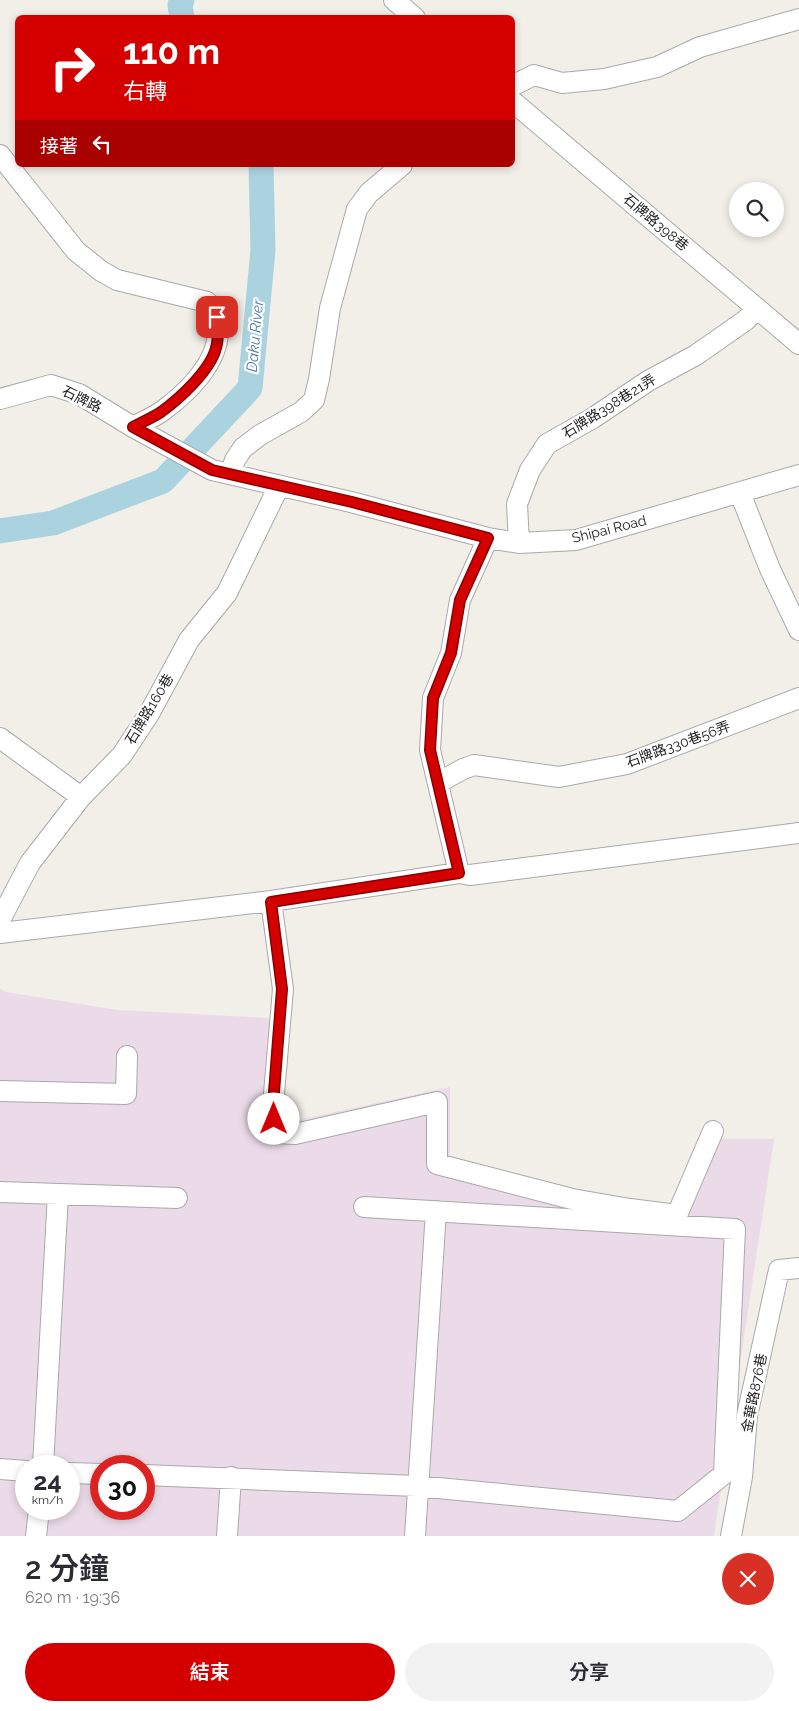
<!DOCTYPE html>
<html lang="zh-TW">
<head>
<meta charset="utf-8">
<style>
  :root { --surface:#fff; --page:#f2f2f3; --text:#2b2b33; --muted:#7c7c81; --accent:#d40000 }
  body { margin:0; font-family:Raleway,"Noto Sans TC",sans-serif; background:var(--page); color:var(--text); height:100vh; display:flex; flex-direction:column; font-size:19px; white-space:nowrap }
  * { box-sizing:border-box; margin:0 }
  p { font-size:16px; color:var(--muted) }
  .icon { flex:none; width:28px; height:28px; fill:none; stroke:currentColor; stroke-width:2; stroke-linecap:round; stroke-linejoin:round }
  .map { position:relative; height:1536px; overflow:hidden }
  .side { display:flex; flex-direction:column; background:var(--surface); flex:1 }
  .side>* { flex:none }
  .banner { position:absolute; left:15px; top:15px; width:500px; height:152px; border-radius:8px; box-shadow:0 2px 8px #0003; background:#d40000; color:#fff; overflow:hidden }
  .buttons { position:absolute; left:729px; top:182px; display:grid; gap:10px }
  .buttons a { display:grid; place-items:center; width:55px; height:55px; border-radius:50%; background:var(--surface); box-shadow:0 2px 8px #0003; font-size:25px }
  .speed { position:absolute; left:15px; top:1455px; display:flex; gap:10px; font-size:25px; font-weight:700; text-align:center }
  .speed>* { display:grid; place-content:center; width:65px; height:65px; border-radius:50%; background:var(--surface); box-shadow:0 2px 8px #0003; line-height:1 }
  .speed small { font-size:12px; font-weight:400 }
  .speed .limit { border:8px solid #d22; background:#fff; color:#111 }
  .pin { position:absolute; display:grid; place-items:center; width:42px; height:42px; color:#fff; margin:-21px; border-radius:10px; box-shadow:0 2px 8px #0006 }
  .me { position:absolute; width:55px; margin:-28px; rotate:0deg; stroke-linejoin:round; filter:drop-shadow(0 0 4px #0008) }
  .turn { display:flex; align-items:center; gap:18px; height:105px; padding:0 25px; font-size:22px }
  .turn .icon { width:65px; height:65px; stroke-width:2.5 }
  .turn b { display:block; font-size:35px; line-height:42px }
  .then { display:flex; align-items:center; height:48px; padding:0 25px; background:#0003; gap:10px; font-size:19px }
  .round { display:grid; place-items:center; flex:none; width:52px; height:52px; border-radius:26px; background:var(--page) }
  .overview { display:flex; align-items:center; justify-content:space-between; height:85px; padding:0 25px }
  h1 { font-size:30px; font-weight:600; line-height:38px }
  .primary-button { display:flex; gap:10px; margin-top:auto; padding:10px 25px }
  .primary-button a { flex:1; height:58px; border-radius:30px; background:var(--accent); color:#fff; font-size:20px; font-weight:600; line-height:58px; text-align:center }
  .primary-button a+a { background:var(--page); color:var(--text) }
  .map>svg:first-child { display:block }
</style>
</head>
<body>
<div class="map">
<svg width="799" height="1536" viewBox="0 0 799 1536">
  <rect width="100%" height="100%" fill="#f2efe9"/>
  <path fill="#ebdbe8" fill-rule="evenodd" d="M 0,989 L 6,992 L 118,1010 L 288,1019 L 284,1123 L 450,1087 L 450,1159 L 596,1197 L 678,1204 L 714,1139 L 774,1139 L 714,1536 L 0,1536 ZM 26,1466 L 69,1466 L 69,1509 L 26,1509 ZM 101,1466 L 144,1466 L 144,1509 L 101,1509 Z"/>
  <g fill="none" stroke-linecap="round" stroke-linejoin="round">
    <path stroke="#aad3df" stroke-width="25" d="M 182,0 L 180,5 L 182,18
      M 0,531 L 53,523 L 163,481 L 250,388 L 263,250 L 261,165"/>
    <defs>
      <path id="minor" d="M 394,0 L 415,18
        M 512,86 L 534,75 L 562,83 L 604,79 L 657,67 L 700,47 L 799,19
        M 512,101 L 799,344
        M 0,155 L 76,251 L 101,271 L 117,280 L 207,302 C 217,310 217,317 218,329 C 219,363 186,394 161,412 C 152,418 142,422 133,427
        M 0,399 L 51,385 L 79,394 L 133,427 L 212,470 L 351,502 L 488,538 L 519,543 L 576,540 L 799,475
        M 230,474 L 235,460 L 243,448 L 260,435 L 301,412 L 314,400 L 319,379 L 330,308 L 357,209 L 369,193 L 402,165
        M 740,493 L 770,569 L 799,630
        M 519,543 L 517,504 L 530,470 L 547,444 L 593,418 L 648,381 L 696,355 L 746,320 L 757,308
        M 0,738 L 81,797
        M 438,783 L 463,769 L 474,765 L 559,777 L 627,764 L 799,698
        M 459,873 L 430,750 L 433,698 L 451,653 L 460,600 L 488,538
        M 271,901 L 283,989 L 273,1105 L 275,1133 L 295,1134 L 437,1102 L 437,1164 L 572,1199 L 630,1209 L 677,1215 L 713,1131
        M 0,920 L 30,863 L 81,797 L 122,755 L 149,714 L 189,640 L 227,593 L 279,486
        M 0,933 L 271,901 L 459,873 L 470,875 L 799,833
        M 0,1091 L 126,1094 L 127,1056
        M 0,1192 L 177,1198
        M 43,1466 L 58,1194
        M 0,1469 L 26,1471
        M 69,1473 L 101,1474
        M 144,1475 L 417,1486 L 678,1511 L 724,1474 L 735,1229 L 364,1207
        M 36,1536 L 39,1509
        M 227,1536 L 231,1477
        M 415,1536 L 436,1211
        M 731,1536 L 742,1477 L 747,1416 L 779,1270 L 799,1268"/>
    </defs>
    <use href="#minor" stroke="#a9a9a9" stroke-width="22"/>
    <use href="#minor" stroke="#fff" stroke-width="20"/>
  </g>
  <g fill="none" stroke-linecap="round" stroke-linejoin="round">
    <defs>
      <path id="route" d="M 217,317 C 218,327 219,338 216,348 C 210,371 179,399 161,412 C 152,418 142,422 133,427 L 212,470 L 352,502 L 488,538 L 460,600 L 451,653 L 433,698 L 430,750 L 459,873 L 271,902 L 282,989 L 273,1105 L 274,1119"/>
    </defs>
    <use href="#route" stroke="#8a0000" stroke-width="12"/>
    <use href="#route" stroke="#d40000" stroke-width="9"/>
  </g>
  <g text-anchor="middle" stroke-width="4.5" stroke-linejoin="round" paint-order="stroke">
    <g font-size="14" fill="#222" stroke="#fff">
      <text transform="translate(656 222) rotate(40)" y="5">石牌路398巷</text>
      <text transform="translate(82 399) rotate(26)" y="5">石牌路</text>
      <text transform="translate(609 406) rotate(-32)" y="5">石牌路398巷21弄</text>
      <text transform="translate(609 529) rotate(-14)" y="5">Shipai Road</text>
      <text transform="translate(149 709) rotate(-59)" y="5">石牌路160巷</text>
      <text transform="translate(678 744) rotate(-20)" y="5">石牌路330巷56弄</text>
      <text transform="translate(754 1393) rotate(-79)" y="5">金華路876巷</text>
    </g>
    <g font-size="15" font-style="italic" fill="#4a7aab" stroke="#fff">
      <text transform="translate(255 336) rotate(-85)" y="5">Daku River</text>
    </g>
  </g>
</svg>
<div class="buttons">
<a><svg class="icon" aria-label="search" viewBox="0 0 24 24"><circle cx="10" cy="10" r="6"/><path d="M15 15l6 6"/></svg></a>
</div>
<div class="speed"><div>24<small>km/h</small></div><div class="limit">30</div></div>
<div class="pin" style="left:217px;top:317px;background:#d93025"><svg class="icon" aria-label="arrive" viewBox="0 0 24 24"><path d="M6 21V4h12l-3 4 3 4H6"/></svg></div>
<svg class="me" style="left:274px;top:1119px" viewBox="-20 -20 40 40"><circle r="19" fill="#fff"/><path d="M0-13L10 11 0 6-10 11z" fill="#d40000"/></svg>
<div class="banner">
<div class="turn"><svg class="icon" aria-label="right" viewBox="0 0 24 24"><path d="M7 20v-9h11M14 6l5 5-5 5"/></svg><div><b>110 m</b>右轉</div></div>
<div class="then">接著<svg class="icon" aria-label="left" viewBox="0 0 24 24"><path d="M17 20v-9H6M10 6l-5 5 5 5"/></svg></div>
</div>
</div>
<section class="side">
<div class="overview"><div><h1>2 分鐘</h1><p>620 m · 19:36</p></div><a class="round" style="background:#d93025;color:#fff"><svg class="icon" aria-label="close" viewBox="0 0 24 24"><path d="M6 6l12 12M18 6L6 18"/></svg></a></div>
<div class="primary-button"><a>結束</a><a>分享</a></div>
</section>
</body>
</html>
